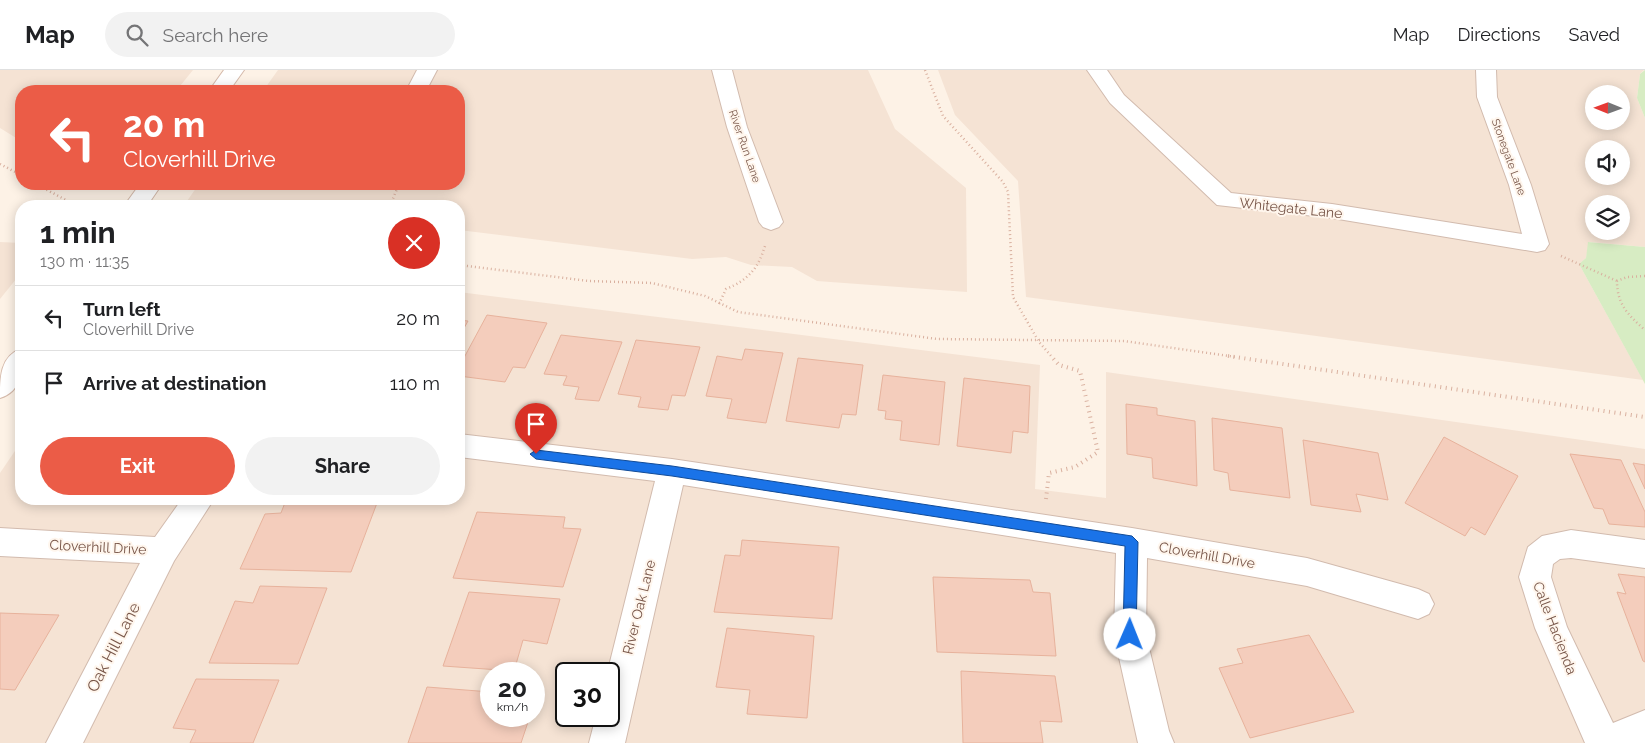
<!DOCTYPE html>
<html lang="en">
<head>
<meta charset="utf-8">
<style>
  :root { --surface:#fff; --page:#f2f2f2; --text:#202124; --muted:#757577; --line:#e0e0e0; --accent:#eb5c47 }
  body { margin:0; font-family:Raleway,sans-serif; background:var(--page); color:var(--text); height:100vh; display:flex; flex-direction:column; font-size:19px; white-space:nowrap }
  * { box-sizing:border-box; margin:0 }
  p { font-size:16px; color:var(--muted) }
  .icon { flex:none; width:28px; height:28px; fill:none; stroke:currentColor; stroke-width:2; stroke-linecap:round; stroke-linejoin:round }
  .map { position:relative; flex:1; overflow:hidden }
  .sheet { position:absolute; left:15px; top:130px; width:450px; height:305px; display:flex; flex-direction:column; background:var(--surface); border-radius:20px; box-shadow:0 2px 12px #0003 }
  .sheet>* { flex:none }
  .guide { position:absolute; left:15px; top:15px; width:450px; height:105px; border-radius:20px; box-shadow:0 2px 12px #0003; background:#eb5c47; color:#fff; overflow:hidden }
  .needle { width:32px; rotate:271deg }
  .tools { position:absolute; left:1585px; top:15px; display:grid; gap:10px }
  .tools a { display:grid; place-items:center; width:45px; height:45px; border-radius:50%; background:var(--surface); box-shadow:0 2px 12px #0003; font-size:25px }
  .speed { position:absolute; left:480px; top:592px; display:flex; gap:10px; font-size:25px; font-weight:700; text-align:center }
  .speed>* { display:grid; place-content:center; width:65px; height:65px; border-radius:50%; background:var(--surface); box-shadow:0 2px 12px #0003; line-height:1 }
  .speed small { font-size:12px; font-weight:400 }
  .speed .limit { border:2px solid #111; border-radius:8px; background:#fff; color:#111 }
  .pin { position:absolute; display:grid; place-items:center; width:42px; height:42px; color:#fff; margin:-51px -21px; border-radius:50% 50% 50% 0; rotate:-45deg; box-shadow:0 0 5px #0007 }
  .pin .icon { rotate:45deg }
  .me { position:absolute; width:55px; margin:-28px; rotate:1deg; stroke-linejoin:round; filter:drop-shadow(0 0 4px #0008) }
  .turn { display:flex; align-items:center; gap:18px; height:105px; padding:0 25px; font-size:22px }
  .turn .icon { width:65px; height:65px; stroke-width:2.5 }
  .turn b { display:block; font-size:35px; line-height:42px }
  .round { display:grid; place-items:center; flex:none; width:52px; height:52px; border-radius:26px; background:var(--page) }
  .overview { display:flex; align-items:center; justify-content:space-between; height:85px; padding:0 25px }
  h1 { font-size:30px; font-weight:700; line-height:38px }
  .cta { display:flex; gap:10px; margin-top:auto; padding:10px 25px }
  .cta a { flex:1; height:58px; border-radius:30px; background:var(--accent); color:#fff; font-size:20px; font-weight:700; line-height:58px; text-align:center }
  .cta a+a { background:var(--page); color:var(--text) }
  ul { padding:0; list-style:none }
  li { display:flex; align-items:center; gap:15px; height:65px; padding:0 25px; border-top:1px solid var(--line) }
  li div { flex:1 }
  li b { display:block; font-size:19px }
  li em { font-style:normal }
  header { display:flex; align-items:center; gap:30px; box-sizing:border-box; height:70px; padding:0 25px; background:var(--surface); border-bottom:1px solid var(--line) }
  header strong { font-size:24px }
  nav { display:flex; gap:28px; margin-inline-start:auto; font-size:18px }
  .search { width:350px; height:45px; background:var(--page); display:flex; align-items:center; gap:12px; box-sizing:border-box; padding:0 18px; border-radius:28px; color:var(--muted); font-size:19px }
  .map>svg:first-child { display:block }
</style>
</head>
<body>
<header>
<strong>Map</strong>
<div class="search"><svg class="icon" aria-label="search" viewBox="0 0 24 24"><circle cx="10" cy="10" r="6"/><path d="M15 15l6 6"/></svg>Search here</div>
<nav><a>Map</a><a>Directions</a><a>Saved</a></nav>
</header>
<div class="map">
<svg width="1645" height="673" viewBox="0 0 1645 673">
  <rect width="100%" height="100%" fill="#fdf2e6"/>
  <path fill="#f5e3d4" fill-rule="evenodd" d="M 0,0 L 193,0 L 176,21 L 21,21 L 21,71 L 0,58 Z
    M 278,0 L 868,0 L 895,59 L 966,118 L 967,222 L 817,211 L 792,197 L 751,195 L 726,187 L 692,189 L 459,160 L 459,136 L 228,136 L 187,131 L 199,114 L 459,114 L 459,21 L 263,21 Z
    M 938,0 L 1644,0 L 1640,4 L 1637,28 L 1645,48 L 1645,177 L 1589,172 L 1586,188 L 1579,194 L 1643,310 L 1026,227 L 1018,111 L 955,45 ZM 1594,24 L 1621,24 L 1621,51 L 1594,51 ZM 1594,79 L 1621,79 L 1621,106 L 1594,106 ZM 1594,134 L 1621,134 L 1621,161 L 1594,161 Z
    M 0,172 L 21,173 L 21,203 L 0,229 Z
    M 459,222 L 1040,295 L 1035,419 L 1106,428 L 1106,302 L 1645,379 L 1645,673 L 0,673 L 0,403 L 21,372 L 21,429 L 459,429 ZM 491,604 L 534,604 L 534,646 L 491,646 ZM 566,604 L 609,604 L 609,646 L 566,646 Z"/>
  <path fill="#d7ecc3" d="M 1645,0 L 1645,48 L 1637,28 L 1640,4 Z
    M 1588,172 L 1645,177 L 1645,314 L 1579,194 L 1586,188 Z"/>
  <path fill="#f4cdbc" stroke="#e7b29c" d="M 487,245 L 547,253 L 525,298 L 513,297 L 505,312 L 459,306 L 459,297 Z
    M 459,250 L 468,251 L 459,267 Z
    M 561,265 L 622,272 L 599,331 L 575,329 L 579,317 L 563,315 L 567,306 L 544,304 Z
    M 636,270 L 700,277 L 685,326 L 672,325 L 668,340 L 638,337 L 641,327 L 618,324 Z
    M 745,279 L 783,283 L 766,353 L 727,348 L 732,329 L 706,326 L 717,286 L 742,290 Z
    M 798,288 L 863,295 L 856,345 L 842,344 L 839,358 L 786,351 Z
    M 883,305 L 945,312 L 939,375 L 900,370 L 902,351 L 885,349 L 886,341 L 878,340 Z
    M 964,308 L 1030,316 L 1028,363 L 1013,361 L 1011,383 L 957,376 Z
    M 1126,334 L 1157,338 L 1157,345 L 1195,351 L 1197,416 L 1153,408 L 1152,388 L 1127,384 Z
    M 1212,348 L 1282,358 L 1290,428 L 1230,420 L 1228,403 L 1214,400 Z
    M 1444,367 L 1518,406 L 1485,465 L 1471,457 L 1465,466 L 1405,433 Z
    M 1303,370 L 1378,383 L 1388,430 L 1356,424 L 1361,442 L 1311,435 Z
    M 1570,384 L 1621,390 L 1645,442 L 1645,457 L 1609,454 L 1603,439 L 1594,438 Z
    M 1633,393 L 1645,395 L 1645,419 Z
    M 286,430 L 377,433 L 351,502 L 240,499 L 265,444 L 281,443 Z
    M 477,442 L 565,447 L 563,458 L 581,459 L 563,517 L 453,508 Z
    M 742,470 L 839,477 L 832,549 L 714,542 L 725,485 L 740,486 Z
    M 1618,504 L 1645,507 L 1645,592 L 1643,591 L 1617,522 L 1626,524 Z
    M 933,507 L 1030,510 L 1033,522 L 1050,523 L 1056,586 L 937,582 Z
    M 260,516 L 327,518 L 298,594 L 209,593 L 235,531 L 253,533 Z
    M 469,522 L 560,529 L 547,574 L 523,570 L 514,601 L 443,596 Z
    M 0,543 L 59,545 L 15,620 L 0,619 Z
    M 727,558 L 814,566 L 807,648 L 747,644 L 750,620 L 716,617 Z
    M 1309,565 L 1354,642 L 1250,668 L 1219,598 L 1243,593 L 1237,579 Z
    M 961,601 L 1055,606 L 1062,652 L 1040,651 L 1043,673 L 963,673 Z
    M 196,609 L 279,610 L 253,673 L 190,673 L 196,660 L 173,658 Z
    M 427,617 L 491,622 L 491,646 L 530,646 L 521,673 L 408,673 Z"/>
  <g fill="none" stroke-linecap="round" stroke-linejoin="round">
    <defs>
      <path id="street" d="M 417,0 L 437,0 L 426,21 L 406,21 Z
        M 712,0 L 732,0 L 747,57 L 783,152 L 779,157 L 771,160 L 763,157 L 759,152 L 727,57 Z
        M 1087,0 L 1107,0 L 1124,25 L 1231,123 L 1332,134 L 1522,164 L 1509,115 L 1477,27 L 1476,0 L 1496,0 L 1497,27 L 1531,115 L 1549,174 L 1545,180 L 1537,182 L 1332,148 L 1217,135 L 1110,33 Z
        M 459,364 L 672,389 L 1132,458 L 1307,488 L 1418,519 L 1429,524 L 1434,534 L 1429,544 L 1418,549 L 1307,516 L 1147,488 L 1146,565 L 1169,661 L 1174,673 L 1138,673 L 1114,565 L 1116,483 L 683,415 L 625,673 L 589,673 L 596,646 L 609,646 L 609,604 L 607,604 L 655,411 L 459,387 Z
        M 182,429 L 214,429 L 174,491 L 83,673 L 46,673 L 140,493 L 0,486 L 0,458 L 155,467 Z
        M 1571,460 L 1645,470 L 1645,498 L 1571,488 L 1560,489 L 1553,494 L 1551,507 L 1567,557 L 1613,653 L 1645,640 L 1645,673 L 1585,673 L 1535,558 L 1519,507 L 1528,477 L 1542,466 Z"/>
      <path id="secondary" d="M 224,0 L 244,0 L 229,21 L 209,21 Z
        M 140,114 L 162,114 L 147,136 L 124,136 Z
        M 21,279 C 22,299 23,321 0,328 C 0,308 0,286 21,279 Z"/>
    </defs>
    <use href="#street" stroke="#d2bbae" stroke-width="2"/>
    <use href="#secondary" stroke="#d5baab" stroke-width="2"/>
    <path stroke="#d9b09f" stroke-width="2.5" stroke-dasharray="1 3" stroke-linecap="butt" d="M 925,0 L 943,46 L 1003,112 L 1008,122 L 1013,227 L 1039,272 L 1052,287
      M 0,94 L 21,105
      M 36,114 L 77,136
      M 390,136 L 399,114
      M 1561,186 L 1617,211
      M 459,195 L 589,211 L 652,213 L 705,226 L 738,242 L 937,269 L 1124,271 L 1236,287
      M 1645,206 L 1627,207 L 1617,211 C 1617,234 1628,245 1645,260
      M 719,234 L 726,219 C 748,210 758,199 765,176"/>
    <path stroke="#d9b09f" stroke-width="4" stroke-dasharray="1 4.5" stroke-linecap="butt" d="M 1228,286 L 1645,347
      M 1046,429 L 1049,403 L 1075,397 L 1098,382 L 1080,301 L 1059,295 L 1051,286"/>
    <use href="#street" fill="#fff" fill-rule="evenodd"/>
    <use href="#secondary" fill="#fff" fill-rule="evenodd"/>
  </g>
  <path fill="#1a73e8" stroke="#114b97" d="M 536,380 L 672,396 L 1132,466 L 1138,472 L 1136,565 L 1134,570 L 1130,572 L 1125,570 L 1123,565 L 1125,476 L 672,406 L 536,389 L 530,384 Z"/>
  <g text-anchor="middle" stroke-width="4" stroke-linejoin="round" paint-order="stroke">
    <g font-size="11" fill="#785649" stroke="#fff6ed">
      <text transform="translate(745 76) rotate(71)" y="4">River Run Lane</text>
      <text transform="translate(1509 87) rotate(70)" y="4">Stonegate Lane</text>
    </g>
    <g font-size="14" fill="#785649" stroke="#fff6ed">
      <text transform="translate(1291 138) rotate(6)" y="5">Whitegate Lane</text>
      <text transform="translate(98 477) rotate(3)" y="5">Cloverhill Drive</text>
      <text transform="translate(1207 485) rotate(10)" y="5">Cloverhill Drive</text>
      <text transform="translate(639 537) rotate(-76)" y="5">River Oak Lane</text>
      <text transform="translate(1555 558) rotate(69)" y="5">Calle Hacienda</text>
    </g>
    <g font-size="16" fill="#785649" stroke="#fff6ed">
      <text transform="translate(113 577) rotate(-63)" y="6">Oak Hill Lane</text>
    </g>
  </g>
</svg>
<div class="tools">
<a><svg class="needle" viewBox="-14 -14 28 28"><path d="M0-13l5 13h-10z" fill="#e53935"/><path d="M0 13l5-13h-10z" fill="#757577"/></svg></a>
<a><svg class="icon" aria-label="sound" viewBox="0 0 24 24"><path d="M4 9h4l5-4v14l-5-4H4zM17 9q2 3 0 6"/></svg></a>
<a><svg class="icon" aria-label="layers" viewBox="0 0 24 24"><path d="M12 4l9 5-9 5-9-5zM3 14l9 5 9-5"/></svg></a>
</div>
<div class="speed"><div>20<small>km/h</small></div><div class="limit">30</div></div>
<div class="pin" style="left:536px;top:384px;background:#d93025"><svg class="icon" aria-label="arrive" viewBox="0 0 24 24"><path d="M6 21V4h12l-3 4 3 4H6"/></svg></div>
<svg class="me" style="left:1130px;top:565px" viewBox="-20 -20 40 40"><circle r="19" fill="#fff"/><path d="M0-13L10 11 0 6-10 11z" fill="#1a73e8"/></svg>
<div class="guide">
<div class="turn"><svg class="icon" aria-label="left" viewBox="0 0 24 24"><path d="M17 20v-9H6M10 6l-5 5 5 5"/></svg><div><b>20 m</b>Cloverhill Drive</div></div>
</div>
<section class="sheet">
<div class="overview"><div><h1>1 min</h1><p>130 m · 11:35</p></div><a class="round" style="background:#d93025;color:#fff"><svg class="icon" aria-label="close" viewBox="0 0 24 24"><path d="M6 6l12 12M18 6L6 18"/></svg></a></div>
<ul>
<li><svg class="icon" aria-label="left" viewBox="0 0 24 24"><path d="M17 20v-9H6M10 6l-5 5 5 5"/></svg><div><b>Turn left</b><p>Cloverhill Drive</p></div><em>20 m</em></li>
<li><svg class="icon" aria-label="arrive" viewBox="0 0 24 24"><path d="M6 21V4h12l-3 4 3 4H6"/></svg><div><b>Arrive at destination</b></div><em>110 m</em></li>
</ul>
<div class="cta"><a>Exit</a><a>Share</a></div>
</section>
</div>
</body>
</html>
